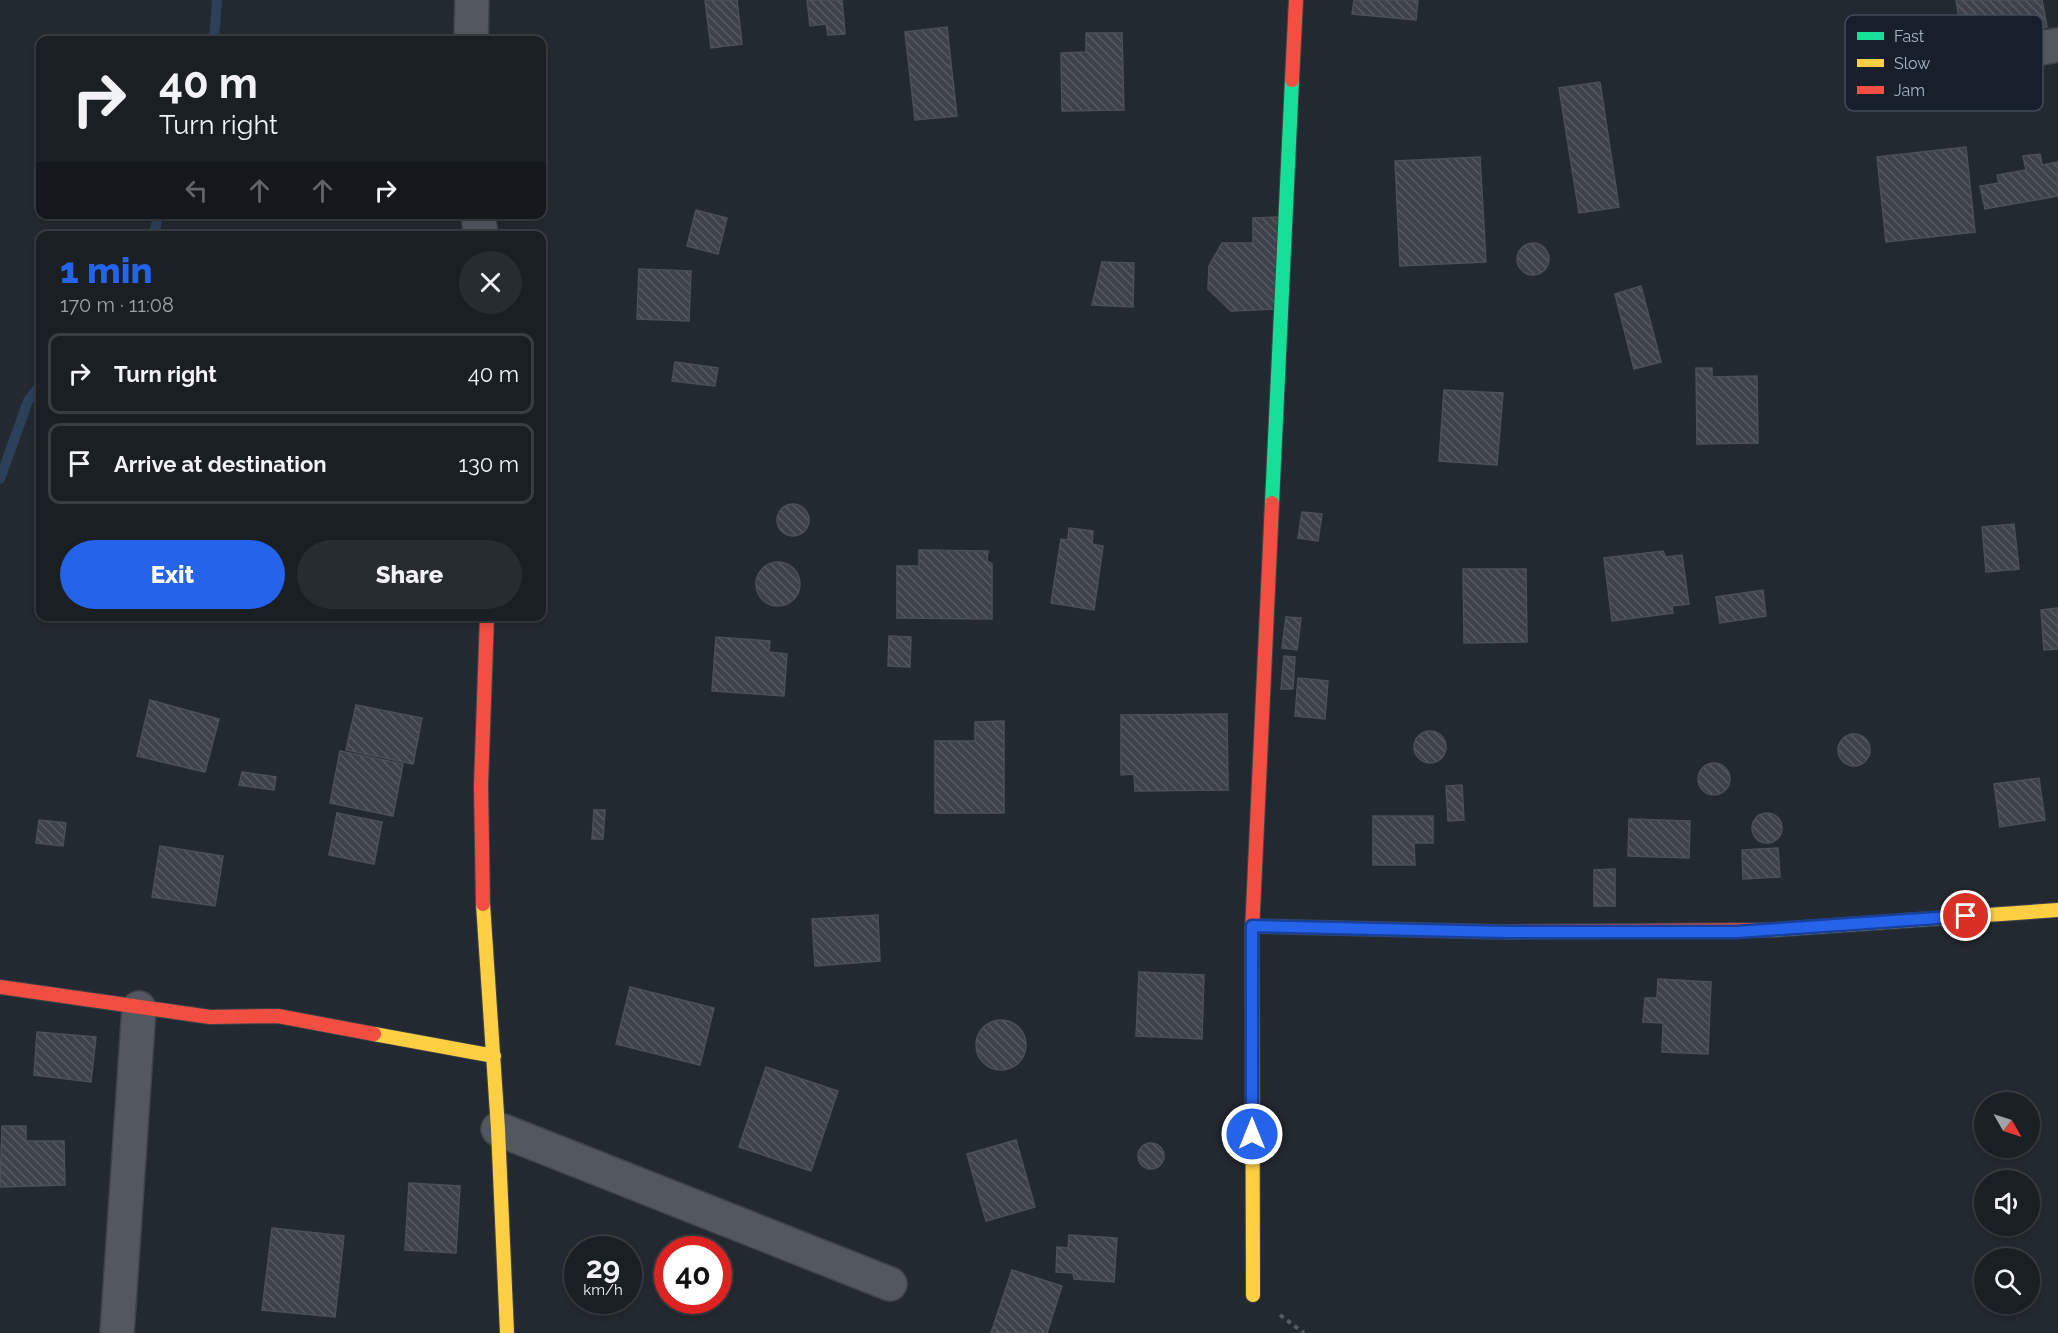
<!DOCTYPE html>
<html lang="en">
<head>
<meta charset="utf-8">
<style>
  :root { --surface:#1a1f24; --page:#272c31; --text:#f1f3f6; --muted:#9fa2a6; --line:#383d41; --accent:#2563eb }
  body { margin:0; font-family:Raleway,sans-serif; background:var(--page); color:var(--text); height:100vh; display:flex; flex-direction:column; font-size:22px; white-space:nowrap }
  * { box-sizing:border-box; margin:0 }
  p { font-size:20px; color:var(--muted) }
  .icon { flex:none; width:33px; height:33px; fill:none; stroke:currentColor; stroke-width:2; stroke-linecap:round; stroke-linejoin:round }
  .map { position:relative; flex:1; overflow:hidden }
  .details { position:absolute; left:36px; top:231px; width:510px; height:390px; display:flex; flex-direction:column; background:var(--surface); border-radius:12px; box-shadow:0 3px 9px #0003,0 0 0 2px var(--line) }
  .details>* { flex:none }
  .top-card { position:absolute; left:36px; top:36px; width:510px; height:183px; border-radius:12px; box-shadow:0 3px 9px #0003,0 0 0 2px var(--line); background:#1a1f24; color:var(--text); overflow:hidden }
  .needle { width:39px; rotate:129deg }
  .tools { position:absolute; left:1974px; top:1092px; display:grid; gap:12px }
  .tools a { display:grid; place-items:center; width:66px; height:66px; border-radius:50%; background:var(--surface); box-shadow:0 3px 9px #0003,0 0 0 2px var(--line); font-size:30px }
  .speed { position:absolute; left:564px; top:1236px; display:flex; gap:12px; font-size:30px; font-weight:700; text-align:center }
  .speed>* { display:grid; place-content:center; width:78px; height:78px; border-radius:50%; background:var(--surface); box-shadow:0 3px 9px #0003,0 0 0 2px var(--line); line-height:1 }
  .speed small { font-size:15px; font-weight:400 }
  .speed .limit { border:9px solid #d22; background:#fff; color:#111 }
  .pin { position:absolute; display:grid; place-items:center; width:51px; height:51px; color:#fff; margin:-26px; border:3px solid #fff; border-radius:50%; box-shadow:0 2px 6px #0007 }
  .me { position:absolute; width:66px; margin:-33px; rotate:0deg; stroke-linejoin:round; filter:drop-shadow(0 0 4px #0008) }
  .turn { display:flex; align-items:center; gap:21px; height:126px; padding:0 24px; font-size:27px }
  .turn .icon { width:78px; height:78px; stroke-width:2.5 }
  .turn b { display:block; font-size:42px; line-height:51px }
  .lanes { display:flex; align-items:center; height:57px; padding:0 24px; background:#0003; justify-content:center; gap:30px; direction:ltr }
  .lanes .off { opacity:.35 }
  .round { display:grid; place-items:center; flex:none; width:63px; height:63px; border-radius:32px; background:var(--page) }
  .summary { display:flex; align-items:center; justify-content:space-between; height:102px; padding:0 24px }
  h1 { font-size:36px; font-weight:800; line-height:45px; color:var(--accent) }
  .button { display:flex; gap:12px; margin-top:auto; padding:12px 24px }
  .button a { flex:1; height:69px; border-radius:36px; background:var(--accent); color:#fff; font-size:24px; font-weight:800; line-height:69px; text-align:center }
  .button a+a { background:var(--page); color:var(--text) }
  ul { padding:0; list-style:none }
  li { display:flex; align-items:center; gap:18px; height:81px; margin:0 12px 9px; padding:0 12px; border:3px solid var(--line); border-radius:12px }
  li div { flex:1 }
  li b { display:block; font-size:22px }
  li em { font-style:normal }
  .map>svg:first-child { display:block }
</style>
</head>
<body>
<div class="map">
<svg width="2058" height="1333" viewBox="0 0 2058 1333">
  <defs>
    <pattern id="building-back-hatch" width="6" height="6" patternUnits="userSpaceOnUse" patternTransform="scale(1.5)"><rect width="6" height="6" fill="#3d424a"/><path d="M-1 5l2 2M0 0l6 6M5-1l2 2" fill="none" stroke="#565b63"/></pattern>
  </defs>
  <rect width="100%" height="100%" fill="#232930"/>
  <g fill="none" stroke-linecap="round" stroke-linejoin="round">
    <path stroke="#2c4059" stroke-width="10" d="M 214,40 L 217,0
      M 154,236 L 158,214
      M 0,479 L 28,401 L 40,385"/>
  </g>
  <path fill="url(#building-back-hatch)" stroke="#4a5058" stroke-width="1.5" d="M 705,0 L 737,0 L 742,44 L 711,48 Z
    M 807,0 L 842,0 L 845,34 L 828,35 L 826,24 L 810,26 Z
    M 1354,0 L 1418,0 L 1416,20 L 1352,14 Z
    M 1956,0 L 2042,0 L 2047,27 L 1963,42 Z
    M 947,27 L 957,116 L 915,120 L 905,32 Z
    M 1086,33 L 1122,33 L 1124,110 L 1062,111 L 1061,53 L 1086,52 Z
    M 1600,82 L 1619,207 L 1579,213 L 1559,88 Z
    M 1966,147 L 1975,232 L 1886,242 L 1877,157 Z
    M 2040,154 L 2042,165 L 2058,162 L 2058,196 L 1985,209 L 1980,186 L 1999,183 L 1997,175 L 2026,170 L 2023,156 Z
    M 1480,157 L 1486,262 L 1400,266 L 1395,161 Z
    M 696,210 L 727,218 L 718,254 L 687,246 Z
    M 1278,217 L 1276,309 L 1231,311 L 1208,289 L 1209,266 L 1222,243 L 1253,243 L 1253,218 Z
    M1517 259a16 16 0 1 1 32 0a16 16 0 1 1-32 0Z
    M 1102,262 L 1134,263 L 1133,307 L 1092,305 Z
    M 639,269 L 691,271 L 689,321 L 637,319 Z
    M 1641,286 L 1661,362 L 1634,369 L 1615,294 Z
    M 675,362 L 718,368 L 715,386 L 672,381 Z
    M 1696,368 L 1712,368 L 1712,377 L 1757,376 L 1758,443 L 1697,444 Z
    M 1444,390 L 1503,393 L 1497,465 L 1439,461 Z
    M777 520a16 16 0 1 1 32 0a16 16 0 1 1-32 0Z
    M 1302,512 L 1322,514 L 1318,541 L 1298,538 Z
    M 2014,524 L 2019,569 L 1986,572 L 1982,527 Z
    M 1069,528 L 1093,531 L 1092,544 L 1103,546 L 1094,610 L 1051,603 L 1061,539 L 1068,540 Z
    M 919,550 L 988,551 L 987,561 L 992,564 L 992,619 L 897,618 L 897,566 L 919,566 Z
    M 1663,551 L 1666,557 L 1682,555 L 1689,604 L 1672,606 L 1673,613 L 1612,621 L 1604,558 Z
    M756 584a22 22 0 1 1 44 0a22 22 0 1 1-44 0Z
    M 1463,569 L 1526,569 L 1527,642 L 1464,643 Z
    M 1763,590 L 1766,616 L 1720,623 L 1716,597 Z
    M 2058,608 L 2058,649 L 2044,650 L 2041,610 Z
    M 1286,617 L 1301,618 L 1297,650 L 1282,648 Z
    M 889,636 L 911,637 L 910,667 L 888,666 Z
    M 716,637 L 770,641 L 769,652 L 787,654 L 784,696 L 712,691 Z
    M 1284,656 L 1295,657 L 1293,689 L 1281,689 Z
    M 1298,678 L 1328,681 L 1325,719 L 1295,716 Z
    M 150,700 L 219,719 L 205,772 L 137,756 Z
    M 356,705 L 422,718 L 413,764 L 346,750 Z
    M 1227,714 L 1228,790 L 1135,791 L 1134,774 L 1121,775 L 1121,715 Z
    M 1004,721 L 1004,813 L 935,813 L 935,741 L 975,741 L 975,722 Z
    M1414 747a16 16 0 1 1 32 0a16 16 0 1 1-32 0Z
    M1838 750a16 16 0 1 1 32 0a16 16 0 1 1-32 0Z
    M 340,751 L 403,764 L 393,816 L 330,803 Z
    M1698 779a16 16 0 1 1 32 0a16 16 0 1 1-32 0Z
    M 242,772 L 276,777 L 274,790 L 239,785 Z
    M 2039,778 L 2045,820 L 2000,827 L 1994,784 Z
    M 1462,785 L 1464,820 L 1448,821 L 1446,786 Z
    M 594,810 L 605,810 L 603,839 L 592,839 Z
    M 337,813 L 382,822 L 374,864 L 329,855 Z
    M1752 828a15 15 0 1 1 30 0a15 15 0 1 1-30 0Z
    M 1373,816 L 1433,816 L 1433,843 L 1414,843 L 1415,865 L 1373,865 Z
    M 1629,819 L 1690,821 L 1689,858 L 1628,856 Z
    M 39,820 L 66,823 L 63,846 L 36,843 Z
    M 160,846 L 223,856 L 215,906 L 152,897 Z
    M 1778,848 L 1780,877 L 1743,879 L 1742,850 Z
    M 1615,869 L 1615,906 L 1594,906 L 1594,870 Z
    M 878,915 L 880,961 L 815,966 L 812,919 Z
    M 1139,972 L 1204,975 L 1202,1039 L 1136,1036 Z
    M 1658,979 L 1711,982 L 1708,1054 L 1662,1052 L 1663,1023 L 1643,1022 L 1645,998 L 1657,998 Z
    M 630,987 L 714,1008 L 700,1065 L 616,1044 Z
    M976 1045a25 25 0 1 1 50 0a25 25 0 1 1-50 0Z
    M 37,1032 L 96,1037 L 91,1082 L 34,1075 Z
    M 766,1067 L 838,1091 L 811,1171 L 739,1147 Z
    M 2,1126 L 26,1126 L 26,1141 L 64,1141 L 65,1185 L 0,1187 Z
    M 1016,1140 L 1035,1207 L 986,1221 L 967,1154 Z
    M1138 1156a13 13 0 1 1 26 0a13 13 0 1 1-26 0Z
    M 409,1183 L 460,1186 L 456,1253 L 405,1250 Z
    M 272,1228 L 344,1236 L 335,1317 L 262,1310 Z
    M 1069,1235 L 1117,1238 L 1114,1282 L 1074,1279 L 1073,1273 L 1056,1272 L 1057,1247 L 1068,1248 Z
    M 1012,1270 L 1062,1286 L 1047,1333 L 991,1333 Z"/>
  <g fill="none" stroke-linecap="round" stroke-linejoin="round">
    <defs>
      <path id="street" d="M 471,40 L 472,0
        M 2008,54 L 2058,45
        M 478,214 L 481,236
        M 498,1129 L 890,1284
        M 117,1333 L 139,1008"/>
      <path id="fast" d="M 1272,503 L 1292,80"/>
      <path id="slow" d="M 483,904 L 498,1129 L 507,1333
        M 1771,930 L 2058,910
        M 1252,932 L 1253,1295
        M 374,1034 L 494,1056"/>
      <path id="jam" d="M 1292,80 L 1296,0
        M 483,904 L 481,785 L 487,616
        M 1252,926 L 1505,932 L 1771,930
        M 1252,932 L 1272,503
        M 0,987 L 210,1017 L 278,1016 L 374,1034"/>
    </defs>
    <use href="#street" stroke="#3f444a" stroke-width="36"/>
    <use href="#fast" stroke="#3f444a" stroke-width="16"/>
    <use href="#slow" stroke="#3f444a" stroke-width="16"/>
    <use href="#jam" stroke="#3f444a" stroke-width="16"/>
    <path stroke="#545b62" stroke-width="4" stroke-dasharray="4.5 4.5" stroke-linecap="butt" d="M 1280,1315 L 1304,1333"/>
    <use href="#street" stroke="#525760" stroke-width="33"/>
    <use href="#fast" stroke="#16e098" stroke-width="14"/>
    <use href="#slow" stroke="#ffcf43" stroke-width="14"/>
    <use href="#jam" stroke="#f24e42" stroke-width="14"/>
  </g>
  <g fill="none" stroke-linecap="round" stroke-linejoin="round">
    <defs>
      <path id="route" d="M 1252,1134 L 1252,926 L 1505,932 L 1737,932 L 1966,916"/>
    </defs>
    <use href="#route" stroke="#184099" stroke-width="15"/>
    <use href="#route" stroke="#2563eb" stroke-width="10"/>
  </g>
  <rect x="1845" y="15" width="198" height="96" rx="9" fill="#161f2b" stroke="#424c59" stroke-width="1.5"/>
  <rect x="1857" y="32" width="27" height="8" fill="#16e098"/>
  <rect x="1857" y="59" width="27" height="8" fill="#ffcf43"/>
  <rect x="1857" y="86" width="27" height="8" fill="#f24e42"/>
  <g font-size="16" fill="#aab5c5">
    <text x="1894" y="42">Fast</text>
    <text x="1894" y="69">Slow</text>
    <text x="1894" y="96">Jam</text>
  </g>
</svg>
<div class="tools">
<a><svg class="needle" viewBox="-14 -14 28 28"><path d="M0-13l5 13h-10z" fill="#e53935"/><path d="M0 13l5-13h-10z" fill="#9fa2a6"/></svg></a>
<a><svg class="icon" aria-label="sound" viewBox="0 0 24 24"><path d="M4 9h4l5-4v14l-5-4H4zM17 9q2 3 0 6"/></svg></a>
<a><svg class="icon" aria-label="search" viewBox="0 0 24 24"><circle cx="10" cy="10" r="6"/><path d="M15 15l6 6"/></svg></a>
</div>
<div class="speed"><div>29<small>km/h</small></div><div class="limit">40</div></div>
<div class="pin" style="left:1966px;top:916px;background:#d93025"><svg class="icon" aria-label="arrive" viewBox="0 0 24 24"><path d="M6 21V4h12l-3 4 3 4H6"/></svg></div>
<svg class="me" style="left:1252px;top:1134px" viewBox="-20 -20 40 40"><circle r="17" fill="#2563eb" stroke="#fff" stroke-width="3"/><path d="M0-11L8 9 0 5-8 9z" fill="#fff"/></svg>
<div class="top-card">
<div class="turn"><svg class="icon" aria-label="right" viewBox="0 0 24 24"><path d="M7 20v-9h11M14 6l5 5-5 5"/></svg><div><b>40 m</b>Turn right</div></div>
<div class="lanes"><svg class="icon off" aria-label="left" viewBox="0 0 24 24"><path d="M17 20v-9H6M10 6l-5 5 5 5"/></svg><svg class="icon off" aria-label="ahead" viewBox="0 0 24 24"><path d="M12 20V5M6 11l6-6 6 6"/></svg><svg class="icon off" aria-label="ahead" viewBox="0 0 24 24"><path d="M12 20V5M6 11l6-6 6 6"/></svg><svg class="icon" aria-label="right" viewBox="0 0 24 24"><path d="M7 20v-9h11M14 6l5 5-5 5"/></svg></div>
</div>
<section class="details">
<div class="summary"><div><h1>1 min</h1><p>170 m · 11:08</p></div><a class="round"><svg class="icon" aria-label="close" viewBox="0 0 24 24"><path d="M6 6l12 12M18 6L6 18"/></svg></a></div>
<ul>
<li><svg class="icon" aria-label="right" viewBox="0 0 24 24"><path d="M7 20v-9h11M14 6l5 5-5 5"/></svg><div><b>Turn right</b></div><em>40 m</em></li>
<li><svg class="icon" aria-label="arrive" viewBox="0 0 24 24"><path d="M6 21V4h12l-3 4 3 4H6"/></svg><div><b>Arrive at destination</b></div><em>130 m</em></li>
</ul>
<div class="button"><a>Exit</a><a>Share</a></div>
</section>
</div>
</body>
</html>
